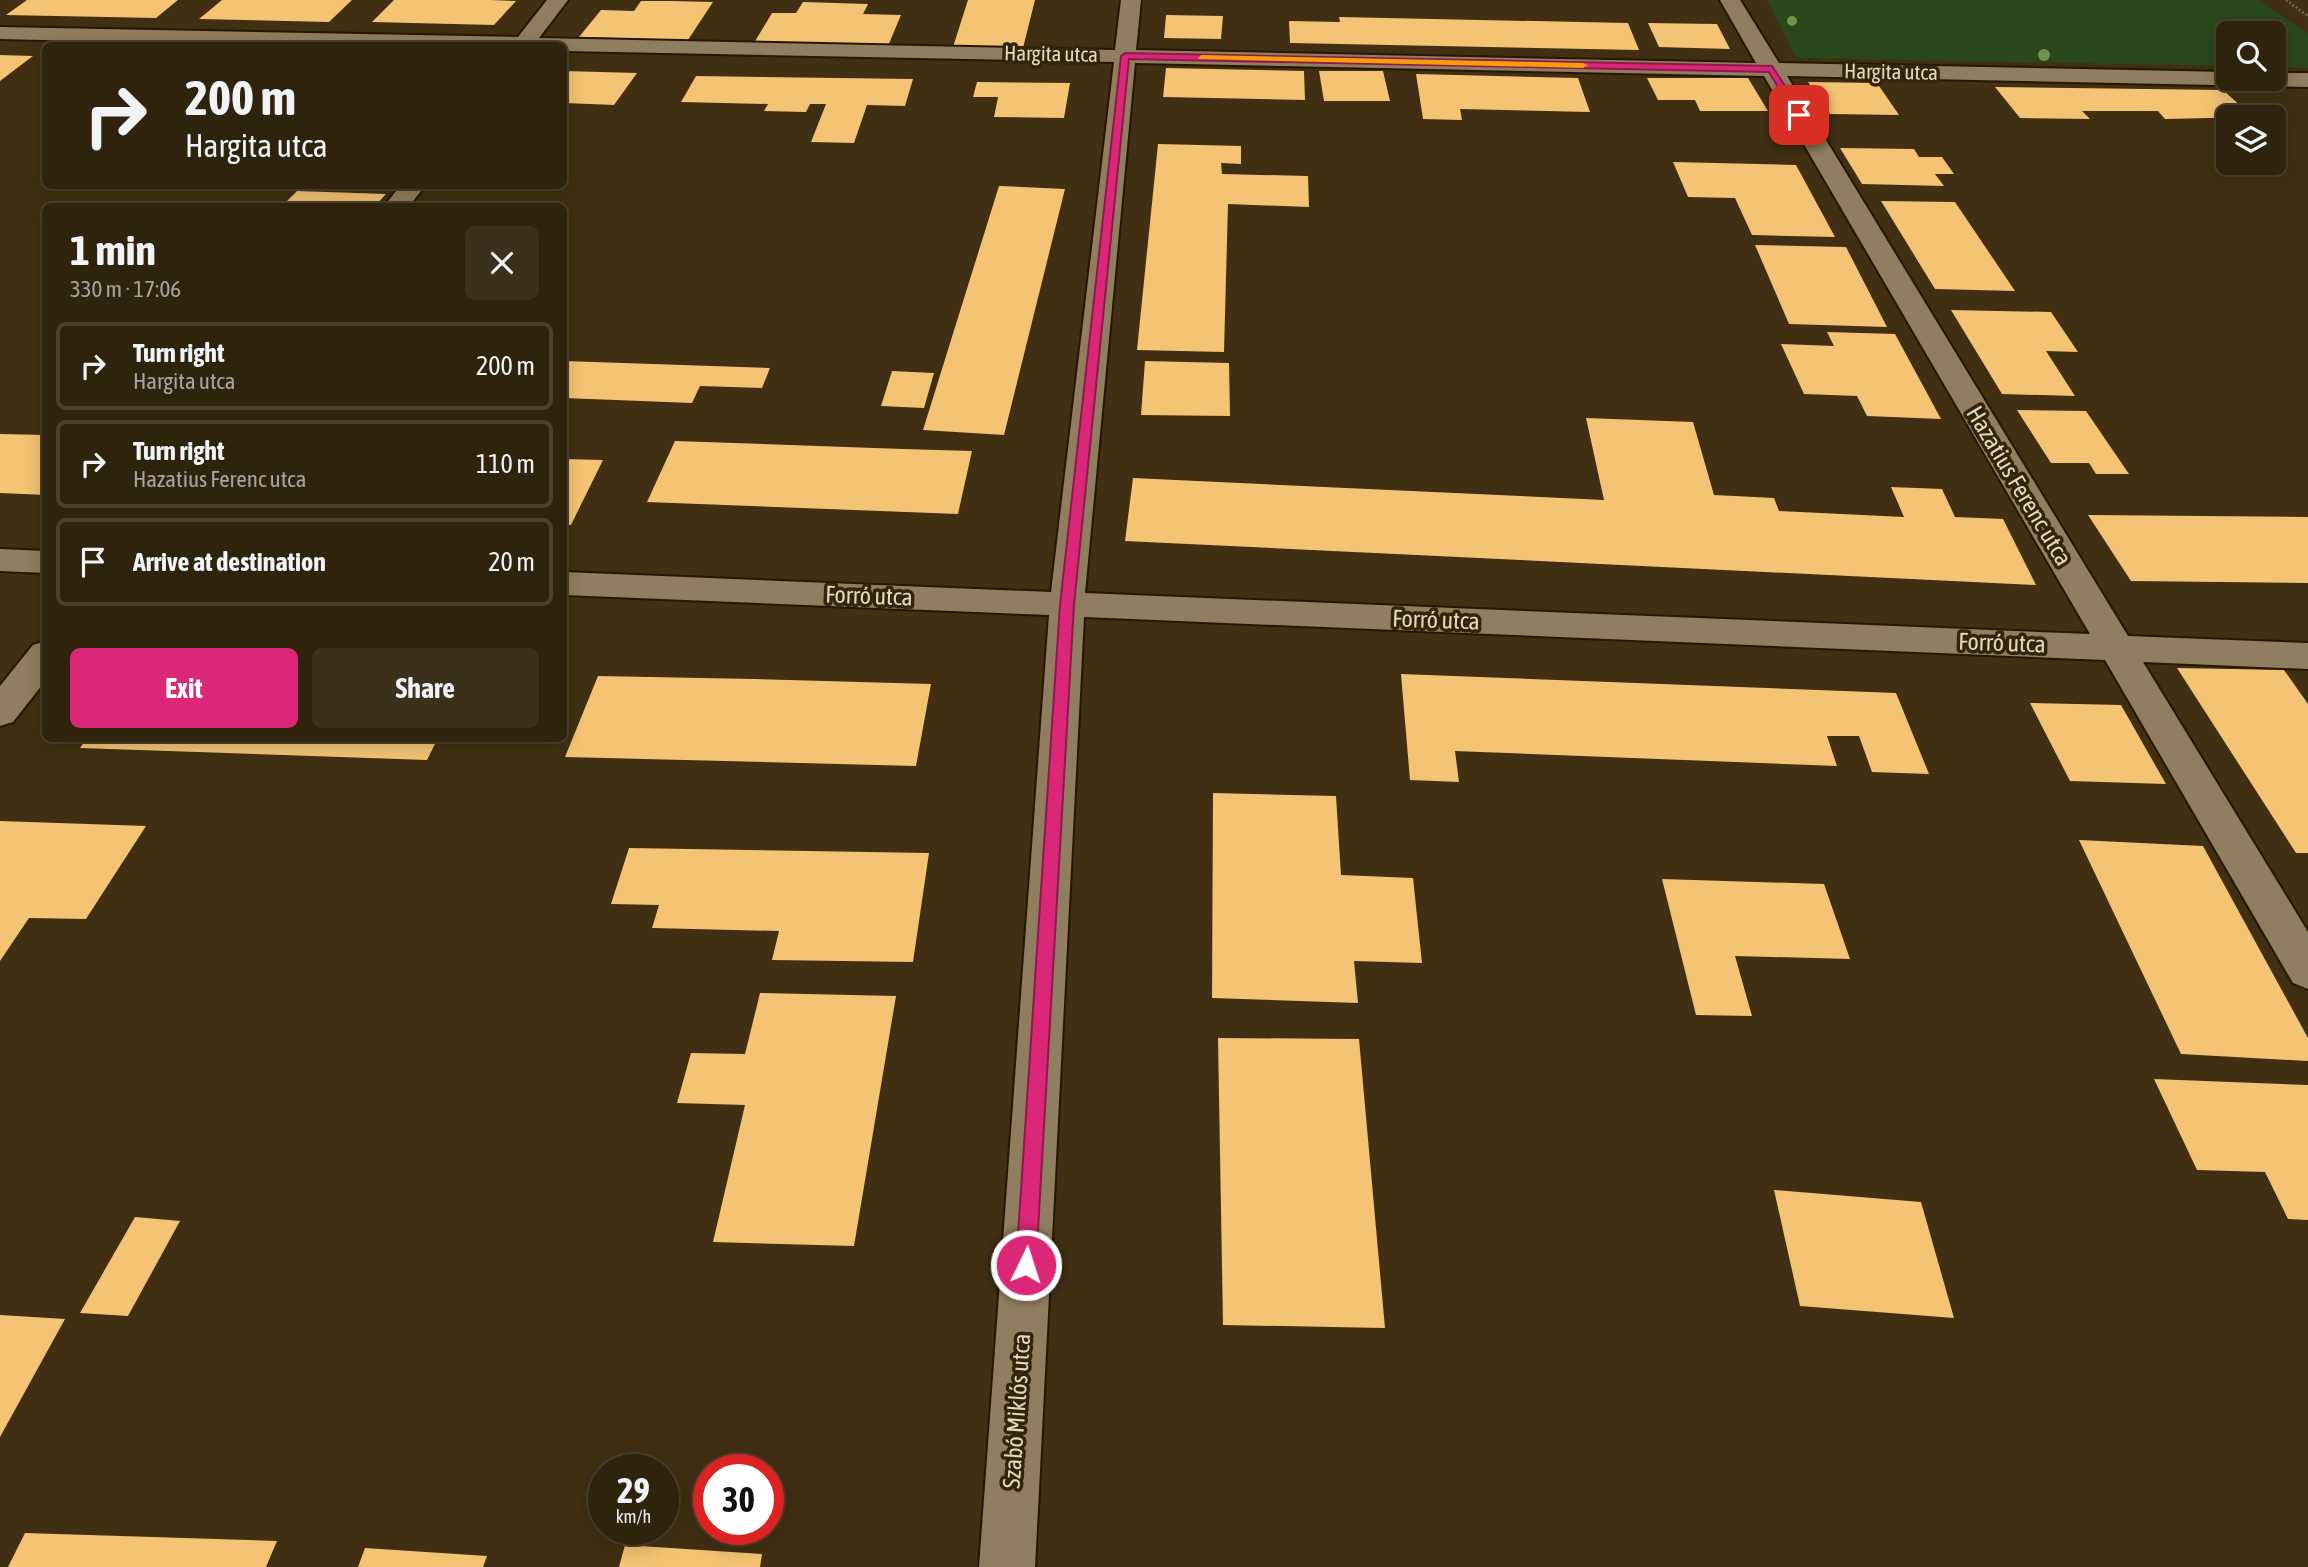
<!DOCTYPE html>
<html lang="en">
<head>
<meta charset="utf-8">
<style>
  :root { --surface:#30230e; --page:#3c2f1c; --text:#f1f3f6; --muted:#a8a49e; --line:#4b402e; --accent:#db2777 }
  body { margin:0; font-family:"Asap Condensed",sans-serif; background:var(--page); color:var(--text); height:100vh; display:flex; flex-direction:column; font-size:26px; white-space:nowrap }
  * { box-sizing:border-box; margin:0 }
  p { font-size:23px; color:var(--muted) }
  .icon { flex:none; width:38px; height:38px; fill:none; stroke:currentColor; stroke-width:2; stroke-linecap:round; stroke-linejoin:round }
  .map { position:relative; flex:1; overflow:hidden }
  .sheet { position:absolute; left:42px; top:203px; width:525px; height:539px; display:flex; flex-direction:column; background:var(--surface); border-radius:10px; box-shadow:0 4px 18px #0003,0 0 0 2px var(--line) }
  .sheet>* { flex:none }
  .hud { position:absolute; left:42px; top:42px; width:525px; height:147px; border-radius:10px; box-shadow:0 4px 18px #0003,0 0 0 2px var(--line); background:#30230e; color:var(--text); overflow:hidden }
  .controls { position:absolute; left:2216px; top:21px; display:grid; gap:14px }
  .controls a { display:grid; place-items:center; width:70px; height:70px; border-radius:10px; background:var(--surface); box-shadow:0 4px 18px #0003,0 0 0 2px var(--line); font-size:35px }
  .speed { position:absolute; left:588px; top:1454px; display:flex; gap:14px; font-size:35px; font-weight:700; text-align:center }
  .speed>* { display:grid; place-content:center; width:91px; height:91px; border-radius:50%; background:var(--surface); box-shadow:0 4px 18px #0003,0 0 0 2px var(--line); line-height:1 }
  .speed small { font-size:18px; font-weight:400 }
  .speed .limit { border:10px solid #d22; background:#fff; color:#111 }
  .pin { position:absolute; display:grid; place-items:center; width:60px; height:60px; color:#fff; margin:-30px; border-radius:14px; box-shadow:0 4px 10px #0006 }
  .me { position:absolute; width:77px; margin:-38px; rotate:4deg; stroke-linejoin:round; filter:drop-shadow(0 0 5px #0008) }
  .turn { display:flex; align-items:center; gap:24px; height:147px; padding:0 28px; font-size:32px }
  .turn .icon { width:91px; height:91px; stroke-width:2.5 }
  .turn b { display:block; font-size:49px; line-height:60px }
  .round { display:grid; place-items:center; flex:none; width:74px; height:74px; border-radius:10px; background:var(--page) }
  .summary { display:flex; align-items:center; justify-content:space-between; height:119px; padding:0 28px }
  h1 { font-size:42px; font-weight:700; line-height:52px }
  .button { display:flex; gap:14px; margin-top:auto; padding:14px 28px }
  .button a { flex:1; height:80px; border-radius:10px; background:var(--accent); color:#fff; font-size:28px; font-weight:700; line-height:80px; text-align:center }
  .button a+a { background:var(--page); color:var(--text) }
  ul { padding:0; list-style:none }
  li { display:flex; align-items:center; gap:21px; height:88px; margin:0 14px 10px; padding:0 14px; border:4px solid var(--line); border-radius:10px }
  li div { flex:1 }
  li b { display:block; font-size:26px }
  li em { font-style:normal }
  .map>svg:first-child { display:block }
</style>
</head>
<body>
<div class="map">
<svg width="2308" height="1567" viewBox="0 0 2308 1567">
  <rect width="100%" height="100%" fill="#402f13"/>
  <path fill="#2a471c" d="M 1767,0 L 2258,0 L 2308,33 L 2308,68 L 2273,67 L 2273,33 L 2228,33 L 2228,66 L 1796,58 Z
    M 1797,63 L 2228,71 L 2228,74 L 1799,65 Z"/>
  <path fill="#f4c373" d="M 27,0 L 178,0 L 156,18 L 6,15 Z
    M 222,0 L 352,0 L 329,22 L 199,19 Z
    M 394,0 L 490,0 L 516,1 L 494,25 L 372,22 Z
    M 968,0 L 1035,0 L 1023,48 L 953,47 Z
    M 641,1 L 670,1 L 713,2 L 688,40 L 579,37 L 601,10 L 634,11 Z
    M 803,2 L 868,4 L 863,14 L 901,15 L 888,46 L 754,43 L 772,13 L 796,13 Z
    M 1166,15 L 1223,16 L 1221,39 L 1164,38 Z
    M 1339,17 L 1628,23 L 1639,50 L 1290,43 L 1289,21 L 1340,22 Z
    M 1648,23 L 1717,24 L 1730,49 L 1659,47 Z
    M 0,55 L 33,56 L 0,81 Z
    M 1166,68 L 1304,71 L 1305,100 L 1163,97 Z
    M 564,71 L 637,73 L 614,105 L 564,103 Z
    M 1319,71 L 1383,71 L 1390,101 L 1324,101 Z
    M 1416,74 L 1578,78 L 1590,112 L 1460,109 L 1462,120 L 1423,119 Z
    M 696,76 L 837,78 L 913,79 L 905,106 L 867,105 L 854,143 L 811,142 L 826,104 L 810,104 L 806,112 L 764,111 L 768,104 L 681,102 Z
    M 1647,78 L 1748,78 L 1768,111 L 1700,111 L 1695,100 L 1658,100 Z
    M 977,82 L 1070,83 L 1064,118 L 994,117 L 998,97 L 973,97 Z
    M 1808,82 L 1877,83 L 1899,115 L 1830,114 Z
    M 1995,87 L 2223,90 L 2253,117 L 2165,119 L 2158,111 L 2082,111 L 2090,119 L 2020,118 Z
    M 1158,144 L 1241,146 L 1241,164 L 1221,163 L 1222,174 L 1308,176 L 1309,207 L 1228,204 L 1224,352 L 1137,350 Z
    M 1840,148 L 1914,149 L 1919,157 L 1942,157 L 1954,174 L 1935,174 L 1944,186 L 1862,184 Z
    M 1673,162 L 1796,165 L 1835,237 L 1752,235 L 1735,198 L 1688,197 Z
    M 999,186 L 1065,189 L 1004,435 L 923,430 Z
    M 297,191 L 386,194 L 375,206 L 282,206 Z
    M 1881,201 L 1955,202 L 2015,291 L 1935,289 Z
    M 1755,245 L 1846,247 L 1887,327 L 1789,324 Z
    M 1951,310 L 2051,312 L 2078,352 L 2046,351 L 2075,396 L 2002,394 Z
    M 1827,332 L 1895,334 L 1941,419 L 1867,416 L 1857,396 L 1804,394 L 1781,344 L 1834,346 Z
    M 564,361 L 770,368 L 762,388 L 700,386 L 692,403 L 564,398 Z
    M 1145,361 L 1229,363 L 1230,416 L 1141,415 Z
    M 892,371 L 934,373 L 924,408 L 881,406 Z
    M 2017,410 L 2086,411 L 2129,474 L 2096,474 L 2089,463 L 2051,463 Z
    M 1586,418 L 1693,422 L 1714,495 L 1774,498 L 1779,511 L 1904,517 L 1891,487 L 1942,489 L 1955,517 L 2003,519 L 2036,585 L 1125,541 L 1133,478 L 1604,500 Z
    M 0,434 L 46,435 L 46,495 L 0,493 Z
    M 675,441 L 903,449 L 972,451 L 958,514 L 647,502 Z
    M 564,459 L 603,460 L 571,525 L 564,525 Z
    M 2088,515 L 2308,517 L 2308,583 L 2131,581 Z
    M 2177,668 L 2284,670 L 2308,704 L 2308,853 L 2296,853 Z
    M 1401,674 L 1896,693 L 1929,774 L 1872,772 L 1859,736 L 1827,736 L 1837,766 L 1455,751 L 1459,782 L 1410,780 Z
    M 598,676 L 754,679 L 931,684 L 916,766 L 565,757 Z
    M 2030,703 L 2121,705 L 2166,784 L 2070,781 Z
    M 87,738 L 438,738 L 427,760 L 80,748 Z
    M 1213,793 L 1336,796 L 1341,875 L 1413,878 L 1422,963 L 1354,961 L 1358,1003 L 1212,998 Z
    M 0,821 L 146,826 L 86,919 L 29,918 L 0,961 Z
    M 2079,840 L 2203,846 L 2308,1038 L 2308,1061 L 2181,1054 Z
    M 629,848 L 929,853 L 913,962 L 772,960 L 779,931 L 652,928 L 659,905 L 611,904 Z
    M 1662,879 L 1824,884 L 1850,959 L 1735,956 L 1752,1016 L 1696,1015 Z
    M 760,993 L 896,996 L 854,1246 L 713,1242 L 745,1105 L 677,1103 L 691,1053 L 745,1054 Z
    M 1218,1038 L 1359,1039 L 1385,1328 L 1223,1325 Z
    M 2154,1079 L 2308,1085 L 2308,1220 L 2288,1219 L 2265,1172 L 2197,1170 Z
    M 1774,1190 L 1921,1202 L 1954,1318 L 1800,1306 Z
    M 135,1217 L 180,1221 L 128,1316 L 80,1313 Z
    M 0,1315 L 65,1319 L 0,1437 Z
    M 25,1533 L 277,1541 L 266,1567 L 8,1567 Z
    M 625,1545 L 762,1554 L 760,1567 L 619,1567 Z
    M 365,1548 L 487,1556 L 483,1567 L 358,1567 Z"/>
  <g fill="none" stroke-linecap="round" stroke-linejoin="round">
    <defs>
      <path id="street" d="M 547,0 L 568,0 L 539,38 L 1115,50 L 1121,0 L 1141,0 L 1136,50 L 1756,63 L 1720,0 L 1740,0 L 1779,63 L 2228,72 L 2228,79 L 2273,79 L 2273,73 L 2308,73 L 2308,87 L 1787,76 L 2128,636 L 2308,643 L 2308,669 L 2143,662 L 2308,932 L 2308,989 L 2293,983 L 2105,660 L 1084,617 L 1035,1567 L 979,1567 L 1049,615 L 564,595 L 564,572 L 1051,592 L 1114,62 L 564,51 L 564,46 L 299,46 L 0,39 L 0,27 L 518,37 ZM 1135,63 L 1764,76 L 2090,634 L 1085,593 Z
        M 400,186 L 425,186 L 409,206 L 384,206 Z
        M 0,549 L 46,551 L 46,573 L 0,571 Z
        M 46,641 L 46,680 L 13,722 L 0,726 L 0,686 L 33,645 Z"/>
    </defs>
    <use href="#street" stroke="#261700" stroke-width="4"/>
    <path stroke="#74654d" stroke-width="2.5" stroke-dasharray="2 2" stroke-linecap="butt" d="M 2286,0 L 2308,16"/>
    <use href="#street" fill="#917e60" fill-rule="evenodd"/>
  </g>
  <g fill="#74904f">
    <circle cx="1792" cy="21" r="5"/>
    <circle cx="2044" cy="55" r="6"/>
  </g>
  <path fill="#db2777" stroke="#8e194d" stroke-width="2" d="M 1125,53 L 1772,66 L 1804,115 L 1796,117 L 1769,72 L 1129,59 L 1074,605 L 1036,1265 L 1033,1272 L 1026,1275 L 1019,1272 L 1016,1265 L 1060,605 L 1121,56 Z"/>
  <path fill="#f59e0b" d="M 1201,55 L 1583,63 L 1588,65 L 1583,68 L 1198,59 Z"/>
  <g text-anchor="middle" stroke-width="7" stroke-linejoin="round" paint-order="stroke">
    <g font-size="21" fill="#e3d8c8" stroke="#352508">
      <text transform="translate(1051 54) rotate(1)" y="7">Hargita utca</text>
      <text transform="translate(1891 72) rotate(1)" y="7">Hargita utca</text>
    </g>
    <g font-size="24" fill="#e3d8c8" stroke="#352508">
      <text transform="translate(2019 486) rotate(59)" y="8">Hazatius Ferenc utca</text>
      <text transform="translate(869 596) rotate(2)" y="8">Forró utca</text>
      <text transform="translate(1436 620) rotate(2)" y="8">Forró utca</text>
      <text transform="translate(2002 643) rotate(2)" y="8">Forró utca</text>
      <text transform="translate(1017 1411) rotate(-86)" y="8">Szabó Miklós utca</text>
    </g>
  </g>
</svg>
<div class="controls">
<a><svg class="icon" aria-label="search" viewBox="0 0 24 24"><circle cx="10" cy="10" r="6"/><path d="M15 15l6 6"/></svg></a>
<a><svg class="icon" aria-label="layers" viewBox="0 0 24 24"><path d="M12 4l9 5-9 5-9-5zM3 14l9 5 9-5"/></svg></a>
</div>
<div class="speed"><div>29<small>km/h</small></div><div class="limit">30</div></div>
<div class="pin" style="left:1799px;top:115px;background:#d93025"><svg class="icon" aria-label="arrive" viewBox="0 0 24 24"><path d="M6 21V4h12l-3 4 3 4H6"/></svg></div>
<svg class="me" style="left:1026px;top:1265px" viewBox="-20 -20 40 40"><circle r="17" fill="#db2777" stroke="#fff" stroke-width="3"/><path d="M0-11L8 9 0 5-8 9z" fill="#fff"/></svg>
<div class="hud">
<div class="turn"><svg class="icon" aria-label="right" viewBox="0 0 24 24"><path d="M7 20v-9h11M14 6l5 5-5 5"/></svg><div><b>200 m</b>Hargita utca</div></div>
</div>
<section class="sheet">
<div class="summary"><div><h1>1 min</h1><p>330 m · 17:06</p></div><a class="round"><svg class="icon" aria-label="close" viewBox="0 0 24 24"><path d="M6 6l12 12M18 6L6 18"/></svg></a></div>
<ul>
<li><svg class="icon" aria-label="right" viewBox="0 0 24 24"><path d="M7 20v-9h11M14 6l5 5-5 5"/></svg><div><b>Turn right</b><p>Hargita utca</p></div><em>200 m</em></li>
<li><svg class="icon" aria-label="right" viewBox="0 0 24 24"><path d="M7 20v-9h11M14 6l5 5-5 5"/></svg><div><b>Turn right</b><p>Hazatius Ferenc utca</p></div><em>110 m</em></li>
<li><svg class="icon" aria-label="arrive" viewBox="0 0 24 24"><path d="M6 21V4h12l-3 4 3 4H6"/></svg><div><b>Arrive at destination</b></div><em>20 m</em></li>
</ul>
<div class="button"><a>Exit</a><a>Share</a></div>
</section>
</div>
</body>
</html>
